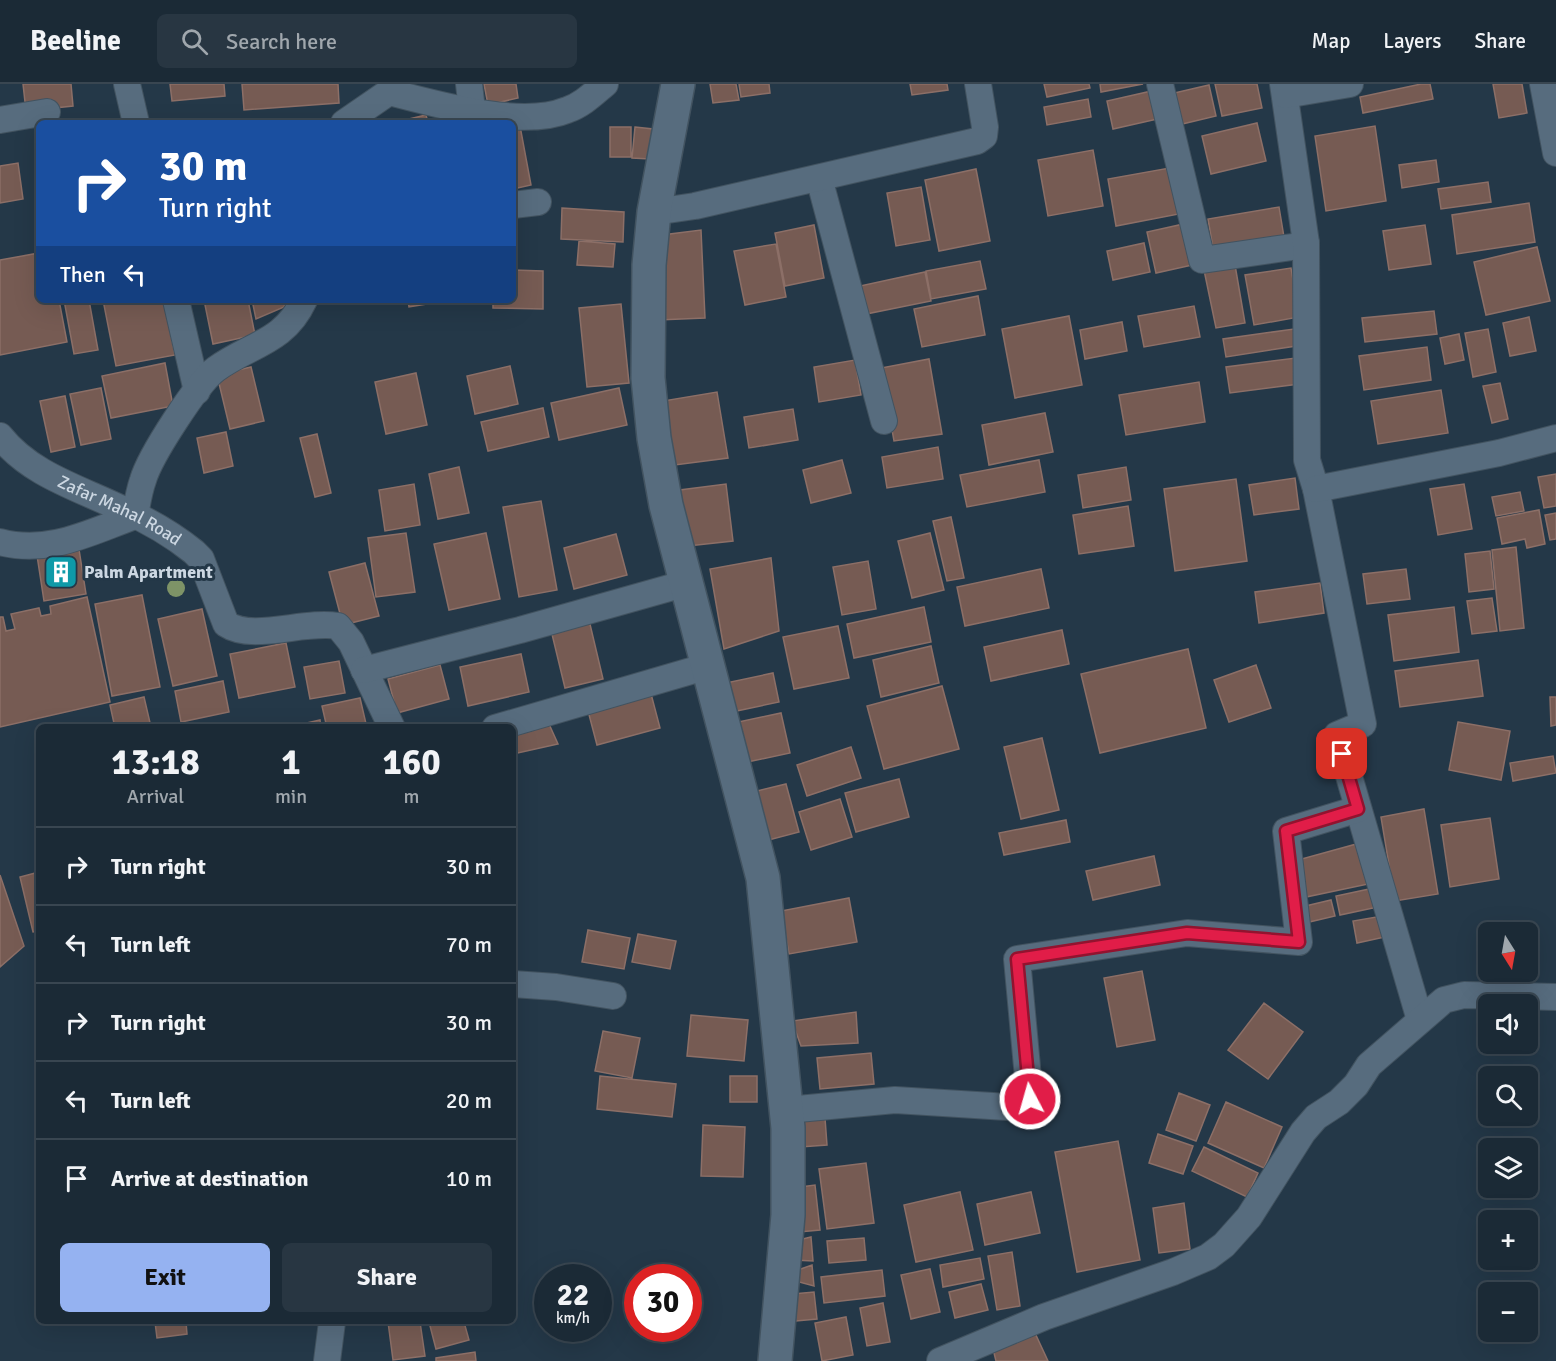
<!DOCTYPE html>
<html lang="en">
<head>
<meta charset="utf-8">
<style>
  :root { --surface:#1b2a36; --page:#283642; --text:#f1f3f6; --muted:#a0a7ad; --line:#394651; --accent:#95b2f1 }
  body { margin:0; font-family:Signika,sans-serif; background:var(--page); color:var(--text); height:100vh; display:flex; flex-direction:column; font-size:22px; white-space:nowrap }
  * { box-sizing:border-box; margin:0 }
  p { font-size:20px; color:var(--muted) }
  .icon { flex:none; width:33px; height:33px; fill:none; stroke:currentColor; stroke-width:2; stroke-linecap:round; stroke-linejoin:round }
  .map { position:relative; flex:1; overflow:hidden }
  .side { position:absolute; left:36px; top:640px; width:480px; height:600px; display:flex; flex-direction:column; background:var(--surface); border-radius:9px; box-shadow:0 6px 24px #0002,0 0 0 2px var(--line) }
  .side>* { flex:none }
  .hud { position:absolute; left:36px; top:36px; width:480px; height:183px; border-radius:9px; box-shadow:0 6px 24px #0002,0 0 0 2px var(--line); background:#1a4fa0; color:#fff; overflow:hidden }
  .needle { width:39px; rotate:169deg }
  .buttons { position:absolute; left:1478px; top:838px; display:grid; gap:12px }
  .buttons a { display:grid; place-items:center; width:60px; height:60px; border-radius:9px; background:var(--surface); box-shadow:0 6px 24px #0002,0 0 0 2px var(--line); font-size:30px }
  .speed { position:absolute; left:534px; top:1180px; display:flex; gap:12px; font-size:30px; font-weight:700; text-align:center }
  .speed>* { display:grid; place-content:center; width:78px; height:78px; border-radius:50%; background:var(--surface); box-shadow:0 6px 24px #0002,0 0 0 2px var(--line); line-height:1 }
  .speed small { font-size:15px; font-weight:400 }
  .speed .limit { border:9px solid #d22; background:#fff; color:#111 }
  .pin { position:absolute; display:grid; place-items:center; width:51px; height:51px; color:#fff; margin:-26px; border-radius:12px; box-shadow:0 3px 9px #0006 }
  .me { position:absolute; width:66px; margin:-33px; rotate:354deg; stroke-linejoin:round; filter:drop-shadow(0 0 4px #0008) }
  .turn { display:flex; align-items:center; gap:21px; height:126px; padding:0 24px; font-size:27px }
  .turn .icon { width:78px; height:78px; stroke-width:2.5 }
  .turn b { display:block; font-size:42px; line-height:51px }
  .then { display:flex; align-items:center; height:57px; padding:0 24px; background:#0003; gap:12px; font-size:22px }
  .eta { display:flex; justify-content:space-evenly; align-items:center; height:102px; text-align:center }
  .eta b { font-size:36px; font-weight:700; line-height:42px }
  .primary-button { display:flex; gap:12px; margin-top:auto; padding:12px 24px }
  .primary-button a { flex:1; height:69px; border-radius:9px; background:var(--accent); color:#111; font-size:24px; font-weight:700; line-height:69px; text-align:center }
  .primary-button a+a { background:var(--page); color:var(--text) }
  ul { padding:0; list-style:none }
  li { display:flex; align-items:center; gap:18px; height:78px; padding:0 24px; border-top:2px solid var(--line) }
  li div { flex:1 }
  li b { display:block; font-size:22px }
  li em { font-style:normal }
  header { display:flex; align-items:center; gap:36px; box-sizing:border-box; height:84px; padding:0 30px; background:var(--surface); border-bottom:2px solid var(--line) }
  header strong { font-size:28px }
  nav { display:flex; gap:33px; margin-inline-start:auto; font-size:21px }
  .search { width:420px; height:54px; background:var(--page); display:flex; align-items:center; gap:15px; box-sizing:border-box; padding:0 21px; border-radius:9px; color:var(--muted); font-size:22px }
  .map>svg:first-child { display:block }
</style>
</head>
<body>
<header>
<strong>Beeline</strong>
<div class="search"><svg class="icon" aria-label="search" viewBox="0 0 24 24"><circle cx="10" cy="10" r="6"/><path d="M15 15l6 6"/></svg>Search here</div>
<nav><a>Map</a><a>Layers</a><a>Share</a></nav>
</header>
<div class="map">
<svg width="1556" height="1277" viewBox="0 0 1556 1277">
  <rect width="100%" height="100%" fill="#243848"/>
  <path fill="#765b53" stroke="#8c6f67" stroke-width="1.5" d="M 23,0 L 71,0 L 73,22 L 26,27 Z
    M 170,0 L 224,0 L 225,12 L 172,17 Z
    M 242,0 L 338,0 L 339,19 L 244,26 Z
    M 484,0 L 516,0 L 518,14 L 488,21 Z
    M 710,0 L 736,0 L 739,16 L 713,19 Z
    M 739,0 L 769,0 L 770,9 L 741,13 Z
    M 910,0 L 947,0 L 948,6 L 912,11 Z
    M 1044,0 L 1089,0 L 1090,4 L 1047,13 Z
    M 1100,0 L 1143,0 L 1101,8 Z
    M 1215,0 L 1257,0 L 1262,24 L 1222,32 Z
    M 1421,0 L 1430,0 L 1433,15 L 1363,29 L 1360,13 Z
    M 1493,0 L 1522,0 L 1527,29 L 1499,34 Z
    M 1209,1 L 1216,32 L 1178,41 L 1170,10 Z
    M 1156,6 L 1162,34 L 1113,45 L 1107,17 Z
    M 1088,15 L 1091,33 L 1047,41 L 1044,23 Z
    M 426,31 L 428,39 L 396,39 L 396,38 Z
    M 1257,39 L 1266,77 L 1211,90 L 1202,52 Z
    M 520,42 L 531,101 L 513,105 L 513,43 Z
    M 1375,42 L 1386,117 L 1326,127 L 1315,52 Z
    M 610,43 L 631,43 L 631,73 L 610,73 Z
    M 635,43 L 653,45 L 650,75 L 632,74 Z
    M 1093,66 L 1103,122 L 1048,132 L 1038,76 Z
    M 1436,76 L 1439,98 L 1402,104 L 1399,81 Z
    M 18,79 L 23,115 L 0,119 L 0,82 Z
    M 1175,83 L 1184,129 L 1116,142 L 1108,95 Z
    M 976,85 L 990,157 L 939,167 L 925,96 Z
    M 1488,98 L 1491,118 L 1441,125 L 1438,105 Z
    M 921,103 L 930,156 L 896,162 L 887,109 Z
    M 1529,119 L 1535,158 L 1457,170 L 1452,131 Z
    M 1279,123 L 1285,159 L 1214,170 L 1208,135 Z
    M 562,124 L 624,128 L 623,158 L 561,155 Z
    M 1188,139 L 1197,180 L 1156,189 L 1147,148 Z
    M 814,141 L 824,194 L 785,202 L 775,149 Z
    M 1425,141 L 1431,180 L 1389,186 L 1383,147 Z
    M 701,146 L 705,234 L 658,236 L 662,151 Z
    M 579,157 L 615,160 L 613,183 L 577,181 Z
    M 1144,159 L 1150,188 L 1113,196 L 1107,167 Z
    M 776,160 L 786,213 L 745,221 L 734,167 Z
    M 1537,163 L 1550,217 L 1486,231 L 1474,178 Z
    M 39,169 L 39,216 L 59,216 L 67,258 L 0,271 L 0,176 Z
    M 980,177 L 986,205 L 931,215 L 926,187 Z
    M 1235,181 L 1245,239 L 1216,244 L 1204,186 Z
    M 1291,184 L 1299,233 L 1254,241 L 1245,191 Z
    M 513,186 L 543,187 L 543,225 L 493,224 L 493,216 L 513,216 Z
    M 925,188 L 931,217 L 866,230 L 860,202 Z
    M 978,212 L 985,251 L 922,263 L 914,225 Z
    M 64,216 L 89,216 L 98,266 L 74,270 Z
    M 103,216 L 164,216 L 175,271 L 116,282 Z
    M 204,216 L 248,216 L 255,251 L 213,260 Z
    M 252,216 L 286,216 L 284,223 L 256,235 Z
    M 408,216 L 452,216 L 409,223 Z
    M 621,220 L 629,299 L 587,303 L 579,224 Z
    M 1194,222 L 1200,253 L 1144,263 L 1138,232 Z
    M 1434,227 L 1437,250 L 1365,258 L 1362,234 Z
    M 1069,232 L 1082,301 L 1015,314 L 1002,245 Z
    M 1529,233 L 1536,267 L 1510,272 L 1503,239 Z
    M 1122,238 L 1127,267 L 1085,275 L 1080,246 Z
    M 1294,245 L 1296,262 L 1226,273 L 1223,255 Z
    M 1488,245 L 1496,288 L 1473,293 L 1465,249 Z
    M 1459,250 L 1464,276 L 1445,280 L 1440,254 Z
    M 1427,263 L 1431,296 L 1364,306 L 1359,272 Z
    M 1296,274 L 1299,300 L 1230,309 L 1226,283 Z
    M 929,275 L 942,350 L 894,357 L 881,284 Z
    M 855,276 L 861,311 L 819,318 L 814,283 Z
    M 165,279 L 173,322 L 111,334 L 102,292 Z
    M 510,282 L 518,320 L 475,330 L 467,292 Z
    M 251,283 L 264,337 L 230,345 L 217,291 Z
    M 416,289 L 427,341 L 386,350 L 375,298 Z
    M 1199,298 L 1205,338 L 1126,351 L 1119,311 Z
    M 1500,299 L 1508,335 L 1492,339 L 1483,302 Z
    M 101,304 L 111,355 L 81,361 L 70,310 Z
    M 619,304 L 627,341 L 559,356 L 551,319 Z
    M 1441,306 L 1448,349 L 1378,360 L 1371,317 Z
    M 717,308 L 728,374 L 667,382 L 657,318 Z
    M 65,312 L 75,363 L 51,368 L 40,317 Z
    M 543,324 L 549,353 L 488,367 L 481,338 Z
    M 793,325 L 798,356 L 749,364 L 744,333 Z
    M 1045,329 L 1053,368 L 989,381 L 982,341 Z
    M 226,348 L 233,382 L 204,389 L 197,354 Z
    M 317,350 L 331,409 L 315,413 L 300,354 Z
    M 938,363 L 943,395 L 887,404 L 882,373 Z
    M 842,376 L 851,409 L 811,419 L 803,386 Z
    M 1039,376 L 1045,408 L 967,423 L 960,391 Z
    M 459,383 L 469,429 L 438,435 L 429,390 Z
    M 1126,383 L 1131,416 L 1083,424 L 1078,391 Z
    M 1556,390 L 1556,422 L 1544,424 L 1538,393 Z
    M 1295,394 L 1299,425 L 1254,431 L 1249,401 Z
    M 1236,395 L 1247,477 L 1175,487 L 1164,405 Z
    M 414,400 L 420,441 L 385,447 L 379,406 Z
    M 726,400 L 733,457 L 679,463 L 672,407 Z
    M 1464,400 L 1472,445 L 1438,451 L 1430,405 Z
    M 1520,408 L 1524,427 L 1496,432 L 1492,413 Z
    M 541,417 L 557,506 L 519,513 L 503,423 Z
    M 1128,422 L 1134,462 L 1079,470 L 1073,431 Z
    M 1539,426 L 1545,460 L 1527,464 L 1525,455 L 1502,460 L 1497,434 Z
    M 1556,429 L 1556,455 L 1550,456 L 1545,431 Z
    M 951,433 L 964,494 L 947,497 L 933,437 Z
    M 406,449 L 415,508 L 376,513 L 368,454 Z
    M 486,449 L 500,515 L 449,526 L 434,460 Z
    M 930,449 L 944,506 L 912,514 L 898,457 Z
    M 616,450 L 627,491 L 574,505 L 564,464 Z
    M 78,459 L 86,510 L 44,517 L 36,465 Z
    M 1516,463 L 1524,544 L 1500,547 L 1492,466 Z
    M 1490,467 L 1494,505 L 1469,508 L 1465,470 Z
    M 771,474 L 779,547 L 724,565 L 710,485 Z
    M 868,477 L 876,525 L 842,531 L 833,483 Z
    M 365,479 L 379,532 L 343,541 L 329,488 Z
    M 1041,485 L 1049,524 L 965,542 L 957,503 Z
    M 1406,485 L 1410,515 L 1367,520 L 1363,490 Z
    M 1320,499 L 1324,529 L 1259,539 L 1255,508 Z
    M 142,511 L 160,603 L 112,612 L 95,520 Z
    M 87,513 L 110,618 L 0,643 L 0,533 L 3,533 L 6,547 L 15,545 L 11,530 L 39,524 L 41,532 L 51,530 L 50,522 Z
    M 1492,514 L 1497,547 L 1472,550 L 1467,517 Z
    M 924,523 L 931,558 L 854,574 L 847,540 Z
    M 1454,523 L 1459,568 L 1394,577 L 1388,531 Z
    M 202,525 L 217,592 L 173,602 L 158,535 Z
    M 589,536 L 603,595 L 565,604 L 551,546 Z
    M 838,542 L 849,594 L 794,605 L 783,553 Z
    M 1062,546 L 1069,580 L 991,597 L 984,563 Z
    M 286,559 L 295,603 L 239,614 L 230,570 Z
    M 931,562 L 939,599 L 881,613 L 873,576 Z
    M 1188,565 L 1206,644 L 1100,669 L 1081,590 Z
    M 521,570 L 529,608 L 468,622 L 460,583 Z
    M 1478,576 L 1483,612 L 1400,623 L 1395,587 Z
    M 339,577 L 345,609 L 310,615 L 304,583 Z
    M 440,581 L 449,615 L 397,629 L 388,595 Z
    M 1256,581 L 1271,624 L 1229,638 L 1214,596 Z
    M 773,589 L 779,618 L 727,629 L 721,600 Z
    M 223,597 L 229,628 L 181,638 L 175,607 Z
    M 942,602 L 959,665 L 884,685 L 867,622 Z
    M 650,606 L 660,644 L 597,661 L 587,623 Z
    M 144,613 L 151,643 L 115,644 L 110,621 Z
    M 1550,613 L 1556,613 L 1556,641 L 1551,642 Z
    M 360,614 L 367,644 L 327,644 L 322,622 Z
    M 781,629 L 790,669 L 738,680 L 729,640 Z
    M 320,636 L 321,644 L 285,644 Z
    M 1458,638 L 1510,647 L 1501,696 L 1449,686 Z
    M 549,640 L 558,660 L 513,670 L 518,648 Z
    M 1042,654 L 1059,726 L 1021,735 L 1004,663 Z
    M 851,663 L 861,694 L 807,712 L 797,681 Z
    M 1553,672 L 1556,689 L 1513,697 L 1510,679 Z
    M 899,695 L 909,733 L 856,748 L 845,709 Z
    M 786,700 L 799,748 L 761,758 L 749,709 Z
    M 840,715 L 852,753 L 811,766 L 799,728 Z
    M 1424,725 L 1438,810 L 1395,817 L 1381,733 Z
    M 1490,734 L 1499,795 L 1450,803 L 1441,741 Z
    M 1066,736 L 1070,758 L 1004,771 L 999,749 Z
    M 1360,759 L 1373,799 L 1306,813 L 1298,776 Z
    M 1154,772 L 1160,801 L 1093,816 L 1086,787 Z
    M 39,788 L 39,847 L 33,848 L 20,793 Z
    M 0,791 L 24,862 L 0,883 Z
    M 1374,804 L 1378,823 L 1340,831 L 1336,812 Z
    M 849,814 L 857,858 L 789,870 L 781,827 Z
    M 1331,816 L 1335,832 L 1305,839 L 1301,823 Z
    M 1382,832 L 1385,853 L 1357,859 L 1353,837 Z
    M 1522,843 L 1522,849 L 1504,849 L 1503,845 Z
    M 588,846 L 630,854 L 624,885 L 582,878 Z
    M 638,850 L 676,857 L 670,885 L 632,878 Z
    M 1527,886 L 1528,893 L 1509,895 L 1508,888 L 1527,888 Z
    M 1142,887 L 1155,956 L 1117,963 L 1104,894 Z
    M 1264,919 L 1303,948 L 1268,995 L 1228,966 Z
    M 856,928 L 858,959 L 801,962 L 792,937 Z
    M 691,931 L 748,936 L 744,977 L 687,972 Z
    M 603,947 L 640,954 L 632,994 L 595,987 Z
    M 871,969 L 874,1000 L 820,1005 L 817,974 Z
    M 600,992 L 676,1000 L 672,1033 L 597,1025 Z
    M 730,992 L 757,992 L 757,1018 L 730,1018 Z
    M 1179,1009 L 1210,1021 L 1196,1057 L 1166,1046 Z
    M 1226,1018 L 1282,1043 L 1264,1084 L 1208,1059 Z
    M 825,1034 L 827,1061 L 800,1063 L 797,1036 Z
    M 703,1041 L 745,1043 L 743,1093 L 701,1092 Z
    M 1158,1050 L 1193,1062 L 1183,1090 L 1149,1079 Z
    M 1118,1057 L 1140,1176 L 1077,1188 L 1055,1068 Z
    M 1204,1063 L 1258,1089 L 1247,1113 L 1192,1087 Z
    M 866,1079 L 874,1139 L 827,1145 L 819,1085 Z
    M 815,1101 L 820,1146 L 799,1148 L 793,1104 Z
    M 960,1108 L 973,1166 L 916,1178 L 904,1121 Z
    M 1031,1108 L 1040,1149 L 985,1161 L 977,1120 Z
    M 1184,1119 L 1190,1165 L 1159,1169 L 1153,1124 Z
    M 811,1153 L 813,1177 L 793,1176 L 790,1158 Z
    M 864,1154 L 866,1176 L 829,1179 L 827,1157 Z
    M 1012,1168 L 1020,1222 L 997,1226 L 988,1172 Z
    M 980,1174 L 984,1195 L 943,1203 L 940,1181 Z
    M 812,1181 L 814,1202 L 799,1198 L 795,1187 Z
    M 930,1185 L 940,1228 L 911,1235 L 901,1191 Z
    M 882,1186 L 885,1212 L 824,1219 L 821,1193 Z
    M 981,1200 L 988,1226 L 955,1234 L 949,1208 Z
    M 814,1208 L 817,1235 L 785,1238 L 782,1211 Z
    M 883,1219 L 890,1258 L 867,1262 L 860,1224 Z
    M 846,1233 L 853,1271 L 822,1277 L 815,1239 Z
    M 155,1238 L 186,1238 L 187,1250 L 157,1254 Z
    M 388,1238 L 420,1238 L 425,1272 L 393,1276 Z
    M 429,1238 L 464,1238 L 469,1256 L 436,1265 Z
    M 1035,1249 L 1048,1277 L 996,1277 L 993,1265 Z
    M 475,1268 L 476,1277 L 436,1277 L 436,1274 Z"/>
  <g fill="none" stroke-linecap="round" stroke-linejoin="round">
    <defs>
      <g id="street">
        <path d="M 127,0 L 136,39"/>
        <path d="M 469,0 L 472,26"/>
        <path d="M 1160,0 L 1202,176 L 1299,162 L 1306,159"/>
        <path d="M 1283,0 L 1306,159 L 1307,376 L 1316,405 L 1363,640 L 1337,651 L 1420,936"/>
        <path d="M 1543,0 L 1556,69"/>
        <path d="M 1285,11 L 1350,0"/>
        <path d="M 0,36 L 47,28"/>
        <path d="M 344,39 L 389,8 C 436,20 521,45 567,26 C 582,21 593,10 605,0"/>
        <path d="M 819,94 L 884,337"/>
        <path d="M 513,121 L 538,118"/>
        <path d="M 654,128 L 695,122 L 977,57 L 984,52 L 985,43 L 978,0"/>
        <path d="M 176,216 L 197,307"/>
        <path id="s1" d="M 0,352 C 31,391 79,404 122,425 C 147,436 173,451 194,468 L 201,475 L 226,540 C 253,558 304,536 338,542 L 351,558 L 392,644"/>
        <path d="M 1316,405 L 1499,369 L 1556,354"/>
        <path d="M 0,458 C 49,471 90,448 135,432 C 137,420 139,407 143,396 C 150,372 197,299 216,285 C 250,260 284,259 304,216"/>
        <path d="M 364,586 L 520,546 L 687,499"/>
        <path d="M 495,644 L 708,582"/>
        <path d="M 513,900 L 556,903 L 613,912"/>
        <path d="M 787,1026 L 895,1016 L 1024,1024 L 1030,1015 L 1017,875 L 1187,849 L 1299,858 L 1286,747 L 1358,725"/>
        <path d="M 327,1277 L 332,1238"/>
        <path d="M 940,1277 L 1044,1233 L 1173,1188 L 1208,1173 L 1224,1161 L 1249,1133 L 1303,1048 L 1316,1033 L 1339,1018 L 1356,1001 L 1369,981 L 1444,916 L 1464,911 L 1556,913"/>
      </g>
      <path id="secondary" d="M 678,0 L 654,128 L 649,181 L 648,294 L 654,354 L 666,421 L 763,794 L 788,1044 L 788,1131 L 775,1277"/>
    </defs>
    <use href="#street" stroke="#425360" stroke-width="28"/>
    <use href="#secondary" stroke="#425360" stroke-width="36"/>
    <use href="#street" stroke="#576c7e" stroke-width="26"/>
    <use href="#secondary" stroke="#576c7e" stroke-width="33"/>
  </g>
  <circle fill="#7e9367" cx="176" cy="504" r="9"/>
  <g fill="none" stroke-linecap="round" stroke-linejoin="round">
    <defs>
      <path id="route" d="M 1030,1015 L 1017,875 L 1187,849 L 1299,858 L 1286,747 L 1358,725 L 1342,670"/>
    </defs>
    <use href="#route" stroke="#92132f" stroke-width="15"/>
    <use href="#route" stroke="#e11d48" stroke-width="10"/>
  </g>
  <defs>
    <symbol id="building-square" viewBox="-11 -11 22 22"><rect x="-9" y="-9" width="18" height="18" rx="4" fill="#0f9aa8" stroke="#243848"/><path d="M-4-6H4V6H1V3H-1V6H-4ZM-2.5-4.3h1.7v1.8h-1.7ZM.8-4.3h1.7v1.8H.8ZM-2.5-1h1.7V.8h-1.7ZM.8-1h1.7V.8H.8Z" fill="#fff"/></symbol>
  </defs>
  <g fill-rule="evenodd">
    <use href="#building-square" x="42" y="469" width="38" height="38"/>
  </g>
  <g text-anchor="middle" stroke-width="6" stroke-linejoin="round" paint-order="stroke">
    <g font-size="18" fill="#ccd7e2" stroke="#243848">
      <text dy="6" stroke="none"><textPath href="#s1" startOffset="142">Zafar Mahal Road</textPath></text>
    </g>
    <g font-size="18" font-weight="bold" fill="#ccd7e2" stroke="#243848" text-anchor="start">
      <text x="84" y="494">Palm Apartment</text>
    </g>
  </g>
</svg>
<div class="buttons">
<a><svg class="needle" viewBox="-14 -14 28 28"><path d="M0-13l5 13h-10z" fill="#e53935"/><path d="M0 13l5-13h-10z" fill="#a0a7ad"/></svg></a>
<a><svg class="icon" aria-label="sound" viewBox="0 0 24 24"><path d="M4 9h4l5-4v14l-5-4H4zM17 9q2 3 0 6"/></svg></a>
<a><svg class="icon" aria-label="search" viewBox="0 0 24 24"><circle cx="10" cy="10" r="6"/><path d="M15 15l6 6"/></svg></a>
<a><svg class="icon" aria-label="layers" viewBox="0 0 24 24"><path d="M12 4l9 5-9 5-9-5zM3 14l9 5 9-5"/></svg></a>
<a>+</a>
<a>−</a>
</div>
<div class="speed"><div>22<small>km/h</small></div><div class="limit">30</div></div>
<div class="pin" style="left:1342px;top:670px;background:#d93025"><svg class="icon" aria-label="arrive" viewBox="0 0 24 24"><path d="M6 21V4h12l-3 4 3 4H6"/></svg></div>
<svg class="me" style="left:1030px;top:1015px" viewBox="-20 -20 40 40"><circle r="17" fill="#e11d48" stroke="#fff" stroke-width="3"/><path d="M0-11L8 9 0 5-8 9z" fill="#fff"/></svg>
<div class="hud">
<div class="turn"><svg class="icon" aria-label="right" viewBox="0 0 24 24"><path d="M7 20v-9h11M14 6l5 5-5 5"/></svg><div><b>30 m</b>Turn right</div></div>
<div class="then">Then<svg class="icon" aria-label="left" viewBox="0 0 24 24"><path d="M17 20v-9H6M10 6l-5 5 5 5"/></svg></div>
</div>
<section class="side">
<div class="eta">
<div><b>13:18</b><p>Arrival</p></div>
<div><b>1</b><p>min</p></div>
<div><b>160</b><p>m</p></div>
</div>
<ul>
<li><svg class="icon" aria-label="right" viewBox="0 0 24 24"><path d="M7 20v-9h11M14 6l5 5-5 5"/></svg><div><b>Turn right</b></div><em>30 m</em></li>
<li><svg class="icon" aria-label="left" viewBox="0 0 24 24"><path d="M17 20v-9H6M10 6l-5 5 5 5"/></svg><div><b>Turn left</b></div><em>70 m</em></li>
<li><svg class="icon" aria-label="right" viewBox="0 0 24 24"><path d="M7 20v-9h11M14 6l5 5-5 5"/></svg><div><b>Turn right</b></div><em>30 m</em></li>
<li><svg class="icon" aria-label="left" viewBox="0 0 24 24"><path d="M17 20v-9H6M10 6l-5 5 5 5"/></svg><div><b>Turn left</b></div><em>20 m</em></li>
<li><svg class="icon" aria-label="arrive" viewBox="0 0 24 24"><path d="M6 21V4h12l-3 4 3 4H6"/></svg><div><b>Arrive at destination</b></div><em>10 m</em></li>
</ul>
<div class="primary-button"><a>Exit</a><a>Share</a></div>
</section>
</div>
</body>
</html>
